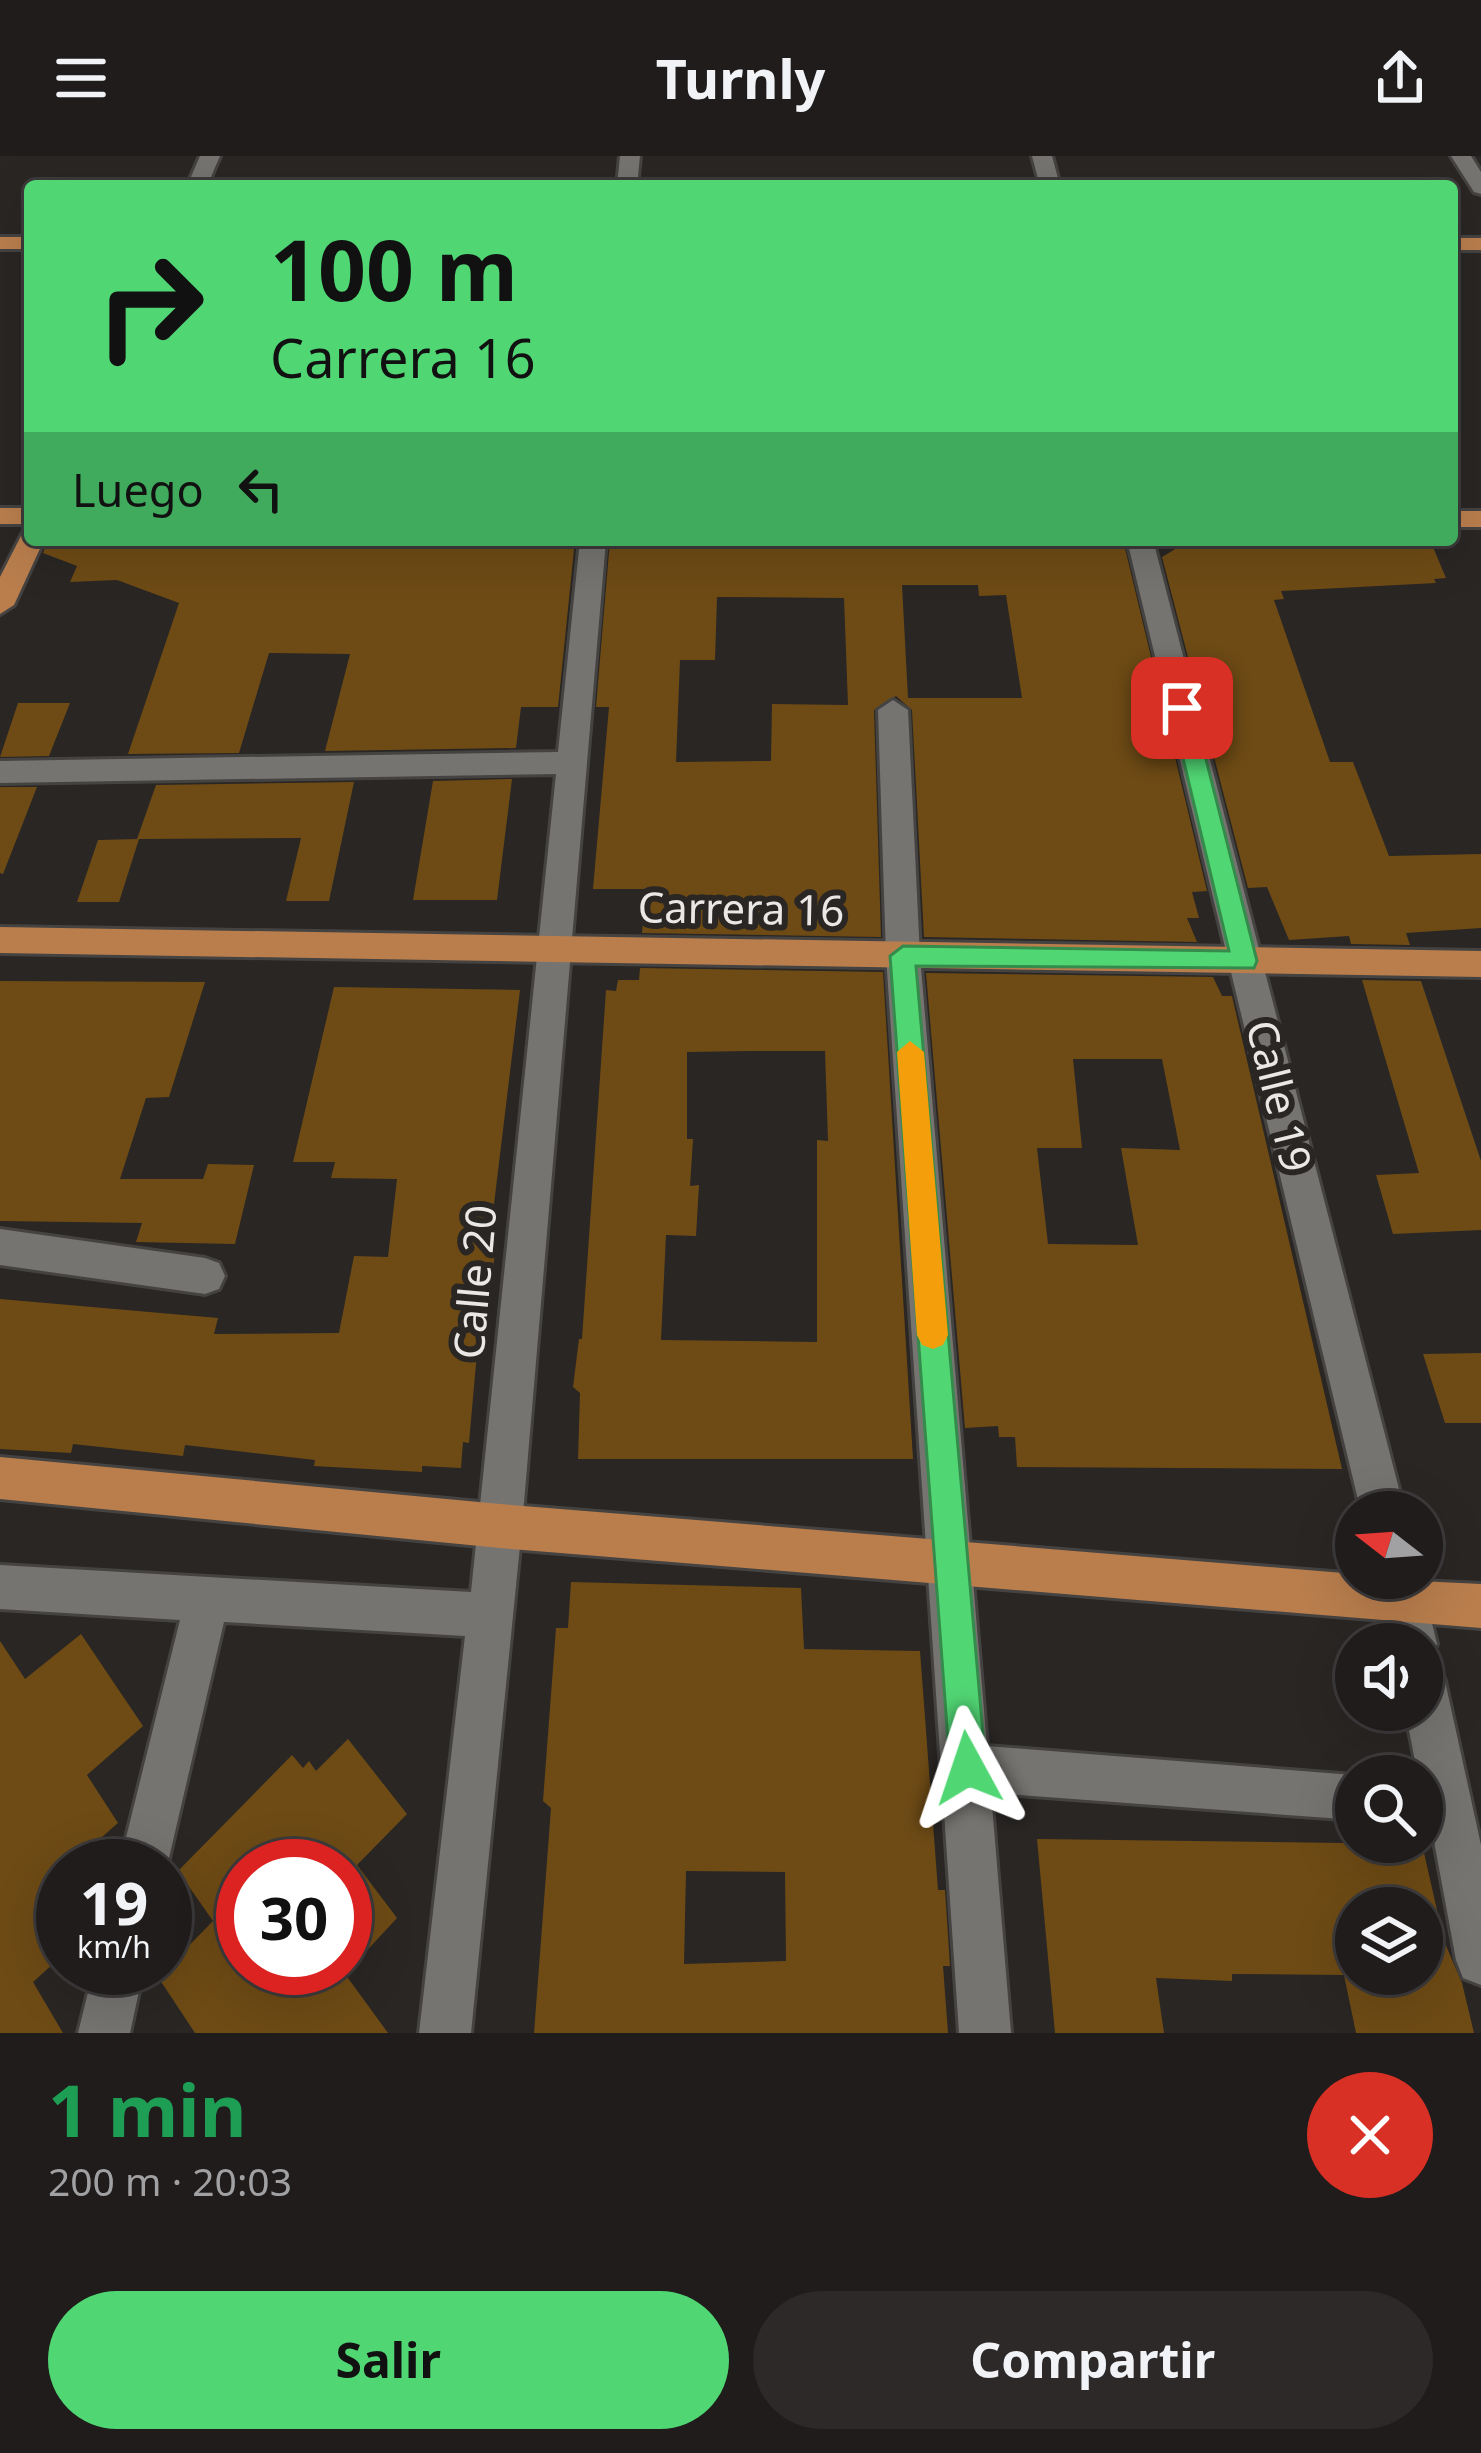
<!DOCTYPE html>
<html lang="es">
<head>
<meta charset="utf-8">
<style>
  :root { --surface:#1f1c1b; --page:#2c2928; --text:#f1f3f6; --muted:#a1a1a3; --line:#3c3a3a; --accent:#51d674 }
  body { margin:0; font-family:"Noto Sans",sans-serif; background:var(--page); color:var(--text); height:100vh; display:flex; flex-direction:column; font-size:45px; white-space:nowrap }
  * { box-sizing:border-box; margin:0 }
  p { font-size:39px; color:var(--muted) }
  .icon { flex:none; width:66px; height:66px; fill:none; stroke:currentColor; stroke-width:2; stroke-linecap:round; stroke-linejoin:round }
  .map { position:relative; height:1877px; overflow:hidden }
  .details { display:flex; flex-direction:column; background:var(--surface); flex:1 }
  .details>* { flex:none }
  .hud { position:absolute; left:24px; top:24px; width:1434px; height:366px; border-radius:12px; box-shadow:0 12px 48px #0002,0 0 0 3px var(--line); background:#51d674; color:#111; overflow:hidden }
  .needle { width:78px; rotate:287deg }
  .buttons { position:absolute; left:1335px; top:1335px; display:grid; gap:24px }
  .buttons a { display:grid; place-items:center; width:108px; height:108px; border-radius:50%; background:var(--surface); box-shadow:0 12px 48px #0002,0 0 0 3px var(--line); font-size:60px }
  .speed { position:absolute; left:36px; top:1683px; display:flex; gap:24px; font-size:60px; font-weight:700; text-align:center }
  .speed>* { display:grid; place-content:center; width:156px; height:156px; border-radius:50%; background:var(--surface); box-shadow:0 12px 48px #0002,0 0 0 3px var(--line); line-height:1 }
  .speed small { font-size:30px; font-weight:400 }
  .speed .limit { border:18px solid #d22; background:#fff; color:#111 }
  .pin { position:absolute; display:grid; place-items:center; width:102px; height:102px; color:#fff; margin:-51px; border-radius:24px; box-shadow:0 6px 18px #0006 }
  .me { position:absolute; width:132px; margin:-66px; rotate:355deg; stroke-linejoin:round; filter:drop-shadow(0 0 9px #0008) }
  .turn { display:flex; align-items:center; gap:42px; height:252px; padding:0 48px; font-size:54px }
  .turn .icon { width:156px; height:156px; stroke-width:2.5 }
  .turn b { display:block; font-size:84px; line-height:102px }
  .then { display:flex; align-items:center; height:114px; padding:0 48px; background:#0003; gap:24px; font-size:45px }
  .round { display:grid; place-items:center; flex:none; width:126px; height:126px; border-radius:63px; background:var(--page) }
  .summary { display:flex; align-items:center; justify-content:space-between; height:204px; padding:0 48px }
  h1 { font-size:72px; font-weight:700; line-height:90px; color:#1e9e55 }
  .button { display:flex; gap:24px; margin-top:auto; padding:24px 48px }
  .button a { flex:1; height:138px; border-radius:72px; background:var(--accent); color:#111; font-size:48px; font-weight:700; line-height:138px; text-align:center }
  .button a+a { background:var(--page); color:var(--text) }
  header { display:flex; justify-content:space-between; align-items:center; height:156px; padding:0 48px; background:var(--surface); font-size:54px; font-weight:700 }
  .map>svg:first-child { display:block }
</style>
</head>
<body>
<header><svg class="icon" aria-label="menu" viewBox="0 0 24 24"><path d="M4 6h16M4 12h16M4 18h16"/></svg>Turnly<svg class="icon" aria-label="share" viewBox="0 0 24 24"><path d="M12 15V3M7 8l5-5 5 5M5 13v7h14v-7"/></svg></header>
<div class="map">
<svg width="1481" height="1877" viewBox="0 0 1481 1877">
  <rect width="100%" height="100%" fill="#292624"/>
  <path fill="#6e4b15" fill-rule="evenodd" d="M 48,384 L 575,384 L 558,551 L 521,551 L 516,592 L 325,595 L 350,498 L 269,497 L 239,597 L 128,598 L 179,447 L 117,424 L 70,426 L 77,410 L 43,397 Z
    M 610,384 L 1123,384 L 1207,735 L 1192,736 L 1199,762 L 1187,762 L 1197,786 L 924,781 L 912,554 L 896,540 L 874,554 L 881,781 L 642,777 L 646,733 L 593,733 L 609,551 L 596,551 ZM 902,429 L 978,429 L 979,440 L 1006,439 L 1022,542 L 908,542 ZM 717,441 L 844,442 L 848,549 L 772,548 L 771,605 L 676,606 L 680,504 L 715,504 Z
    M 1190,384 L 1430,384 L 1446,422 L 1434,423 L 1436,427 L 1281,435 L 1284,443 L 1274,444 L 1330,606 L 1353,606 L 1389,700 L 1481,698 L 1481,772 L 1406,777 L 1410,789 L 1351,788 L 1349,780 L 1289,784 L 1267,731 L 1248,732 L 1162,401 Z
    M 18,547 L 70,547 L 49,600 L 0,601 Z
    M 512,623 L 497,744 L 413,744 L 433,625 Z
    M 354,626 L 329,745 L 286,745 L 301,682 L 137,683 L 156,629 Z
    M 0,631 L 37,631 L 3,718 L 0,717 Z
    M 139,683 L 119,746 L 77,746 L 98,684 Z
    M 640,812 L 883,816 L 913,1303 L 578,1303 L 580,1237 L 573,1231 L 579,1183 L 582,1183 L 606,834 L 616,835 L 618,824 L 639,824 ZM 749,895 L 825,895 L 828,985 L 817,984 L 817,1186 L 661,1184 L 666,1079 L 696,1080 L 699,1029 L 690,1030 L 693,983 L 687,983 L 687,896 Z
    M 926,817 L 1213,821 L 1222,840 L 1232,840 L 1342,1313 L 1017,1311 L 1015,1281 L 999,1281 L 998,1270 L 965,1272 ZM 1073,903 L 1162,903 L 1180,994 L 1121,992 L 1138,1089 L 1048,1088 L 1037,992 L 1082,992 Z
    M 1362,824 L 1421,825 L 1481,1005 L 1481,1074 L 1393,1078 L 1376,1019 L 1419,1017 Z
    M 0,825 L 205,826 L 169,941 L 146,942 L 120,1023 L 203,1023 L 208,1008 L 254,1009 L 235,1088 L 136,1086 L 142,1067 L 0,1065 Z
    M 334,831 L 520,834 L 490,1081 L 497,1081 L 491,1129 L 483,1128 L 469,1287 L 463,1286 L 461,1312 L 422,1310 L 422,1316 L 314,1310 L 315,1304 L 185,1289 L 183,1300 L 73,1288 L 71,1297 L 0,1293 L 0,1143 L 218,1162 L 214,1178 L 339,1177 L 354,1100 L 388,1101 L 397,1023 L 331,1022 L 335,1006 L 293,1006 Z
    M 1481,1197 L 1481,1267 L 1445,1267 L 1423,1198 Z
    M 571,1426 L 801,1432 L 804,1493 L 920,1495 L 938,1734 L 945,1734 L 950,1810 L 943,1810 L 948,1877 L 534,1877 L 551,1652 L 543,1645 L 556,1472 L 568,1472 ZM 686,1715 L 785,1716 L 786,1805 L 684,1808 Z
    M 81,1478 L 143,1570 L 87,1619 L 118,1667 L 69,1710 L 63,1710 L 63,1799 L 33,1826 L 63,1877 L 0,1877 L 0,1485 L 25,1523 Z
    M 348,1583 L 407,1658 L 357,1709 L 397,1762 L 345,1818 L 388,1877 L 195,1877 L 158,1821 L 213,1765 L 178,1715 L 292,1599 L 303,1612 L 309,1605 L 316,1615 ZM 243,1710 L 345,1710 L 345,1818 L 341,1812 L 243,1812 Z
    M 1037,1683 L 1422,1688 L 1444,1785 L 1462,1827 L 1474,1877 L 1356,1877 L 1344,1819 L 1232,1818 L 1232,1825 L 1156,1822 L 1164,1877 L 1055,1877 ZM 1356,1752 L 1422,1752 L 1422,1818 L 1356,1818 Z"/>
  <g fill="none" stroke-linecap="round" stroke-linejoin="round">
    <defs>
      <path id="minor" d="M 200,0 L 220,0 L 207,30 L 187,30 Z
        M 620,0 L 640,0 L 637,30 L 617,30 Z
        M 1032,0 L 1052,0 L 1060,30 L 1040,30 Z
        M 1451,0 L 1471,0 L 1481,16 L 1481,38 L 1474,36 Z
        M 580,384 L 606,384 L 522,1370 L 471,1877 L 419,1877 L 465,1480 L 224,1466 L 165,1719 L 165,1710 L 119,1710 L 180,1464 L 0,1453 L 0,1409 L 471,1436 L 556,618 L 0,627 L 0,605 L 558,596 Z
        M 1127,384 L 1153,384 L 1405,1356 L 1361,1356 Z
        M 893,544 L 908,554 L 920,800 L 987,1590 L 1366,1620 L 1356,1620 L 1356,1664 L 991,1637 L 1011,1877 L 959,1877 L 886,800 L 878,554 Z
        M 0,1073 L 205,1102 L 219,1107 L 225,1120 L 219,1133 L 205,1138 L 0,1109 Z
        M 1377,1422 L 1421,1422 L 1437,1488 L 1429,1505 L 1438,1509 L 1445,1525 L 1481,1689 L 1481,1829 L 1463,1822 L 1456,1804 L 1422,1620 L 1418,1620 L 1405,1554 L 1422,1554 L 1422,1488 L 1391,1488 Z
        M 94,1812 L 144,1812 L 130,1877 L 78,1877 Z"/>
      <path id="major" d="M 0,81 L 30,81 L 30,93 L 0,93 Z
        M 1452,82 L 1481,82 L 1481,94 L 1452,94 Z
        M 0,352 L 30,352 L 30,368 L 0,368 Z
        M 1452,355 L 1481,355 L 1481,371 L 1452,371 Z
        M 30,376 L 30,384 L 44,384 L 14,449 L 0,458 L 0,421 L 22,378 Z
        M 0,771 L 1481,795 L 1481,821 L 0,797 Z
        M 0,1301 L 500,1348 L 1356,1418 L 1356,1422 L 1481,1428 L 1481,1472 L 500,1392 L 0,1343 Z"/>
    </defs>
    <use href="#minor" stroke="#454341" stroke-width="6"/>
    <use href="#major" stroke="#454341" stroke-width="6"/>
    <use href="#minor" fill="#767471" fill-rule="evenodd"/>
    <use href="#major" fill="#ba7e4d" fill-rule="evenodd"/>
  </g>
  <path fill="#51d674" stroke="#358b4b" stroke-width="3" d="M 1182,545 L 1193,552 L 1257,805 L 1254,812 L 916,810 L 986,1612 L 981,1625 L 968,1631 L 955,1625 L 950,1612 L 890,800 L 903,790 L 1229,795 L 1171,552 Z"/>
  <path fill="#f59e0b" d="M 910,885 L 924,896 L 948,1179 L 943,1189 L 933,1193 L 922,1189 L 917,1179 L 897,896 Z"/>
  <g text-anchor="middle" stroke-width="12" stroke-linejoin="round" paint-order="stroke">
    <g font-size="42" fill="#eae8e6" stroke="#292624">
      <text transform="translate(741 753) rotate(1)" y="15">Carrera 16</text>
      <text transform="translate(1279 940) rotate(76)" y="15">Calle 19</text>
      <text transform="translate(475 1126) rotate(-85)" y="15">Calle 20</text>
    </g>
  </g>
</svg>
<div class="buttons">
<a><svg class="needle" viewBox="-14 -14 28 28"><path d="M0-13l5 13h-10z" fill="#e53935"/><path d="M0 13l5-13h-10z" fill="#a1a1a3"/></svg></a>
<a><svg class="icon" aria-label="sound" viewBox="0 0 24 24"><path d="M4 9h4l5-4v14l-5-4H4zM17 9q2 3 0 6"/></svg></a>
<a><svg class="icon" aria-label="search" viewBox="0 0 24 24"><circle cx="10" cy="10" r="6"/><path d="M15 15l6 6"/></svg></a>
<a><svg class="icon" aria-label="layers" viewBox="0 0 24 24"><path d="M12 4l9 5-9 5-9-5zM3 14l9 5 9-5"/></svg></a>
</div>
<div class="speed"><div>19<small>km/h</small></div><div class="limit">30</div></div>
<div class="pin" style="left:1182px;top:552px;background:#d93025"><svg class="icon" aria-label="arrive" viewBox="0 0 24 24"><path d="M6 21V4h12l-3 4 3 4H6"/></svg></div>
<svg class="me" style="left:968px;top:1612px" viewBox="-20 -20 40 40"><path d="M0-17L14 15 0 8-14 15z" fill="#51d674" stroke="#fff" stroke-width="4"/></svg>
<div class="hud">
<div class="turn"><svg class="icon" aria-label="right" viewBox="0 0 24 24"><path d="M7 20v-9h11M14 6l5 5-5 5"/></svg><div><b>100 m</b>Carrera 16</div></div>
<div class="then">Luego<svg class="icon" aria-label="left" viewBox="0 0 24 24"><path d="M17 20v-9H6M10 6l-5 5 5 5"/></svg></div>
</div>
</div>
<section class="details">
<div class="summary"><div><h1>1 min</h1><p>200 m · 20:03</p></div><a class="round" style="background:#d93025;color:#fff"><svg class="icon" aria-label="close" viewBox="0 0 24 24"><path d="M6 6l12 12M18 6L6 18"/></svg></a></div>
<div class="button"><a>Salir</a><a>Compartir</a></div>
</section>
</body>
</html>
